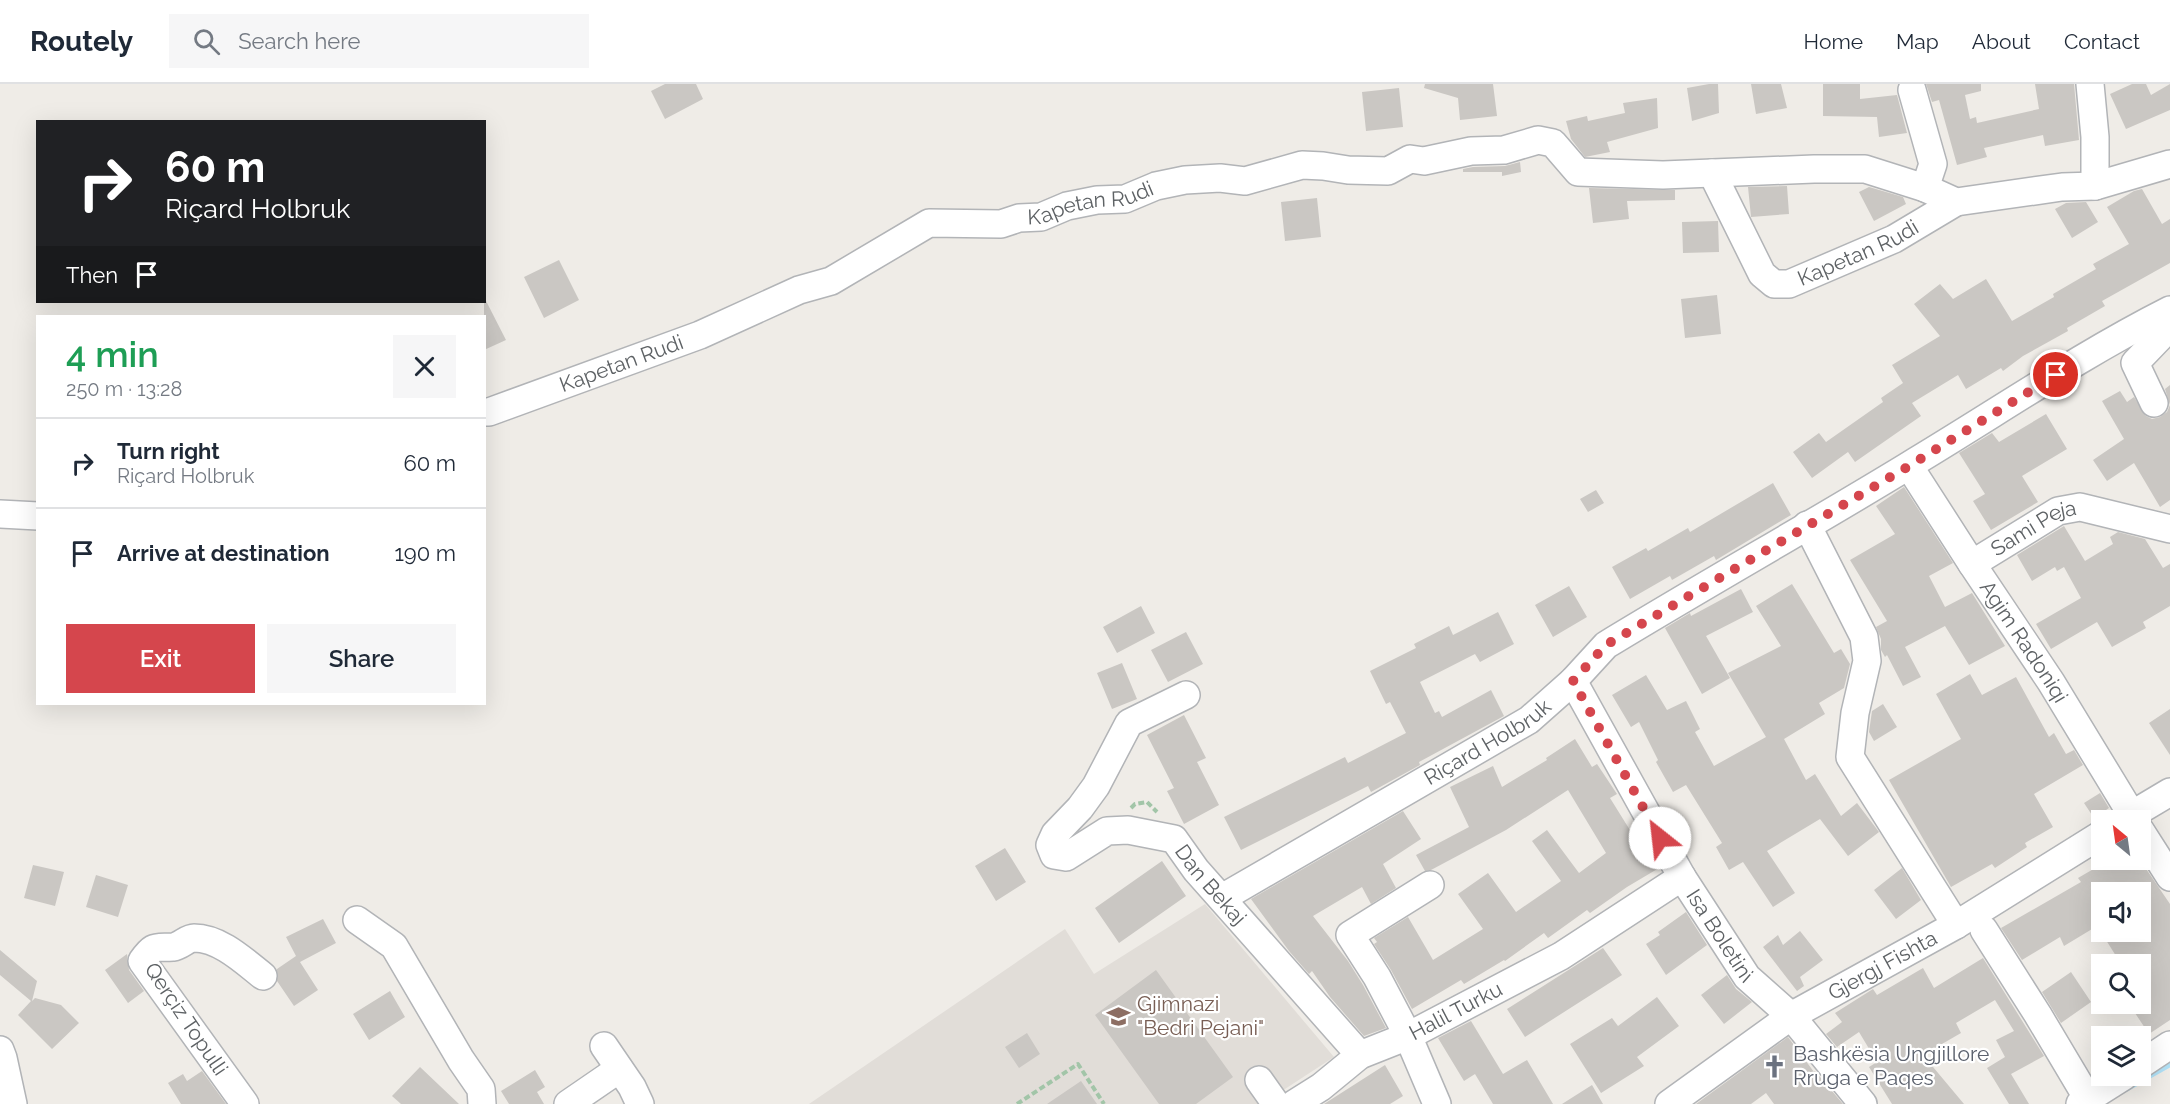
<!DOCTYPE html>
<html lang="en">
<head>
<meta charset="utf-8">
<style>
  :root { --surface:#fff; --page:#f6f6f7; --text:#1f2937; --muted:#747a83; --line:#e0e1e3; --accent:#d5464d }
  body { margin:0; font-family:Raleway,sans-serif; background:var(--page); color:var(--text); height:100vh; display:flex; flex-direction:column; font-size:22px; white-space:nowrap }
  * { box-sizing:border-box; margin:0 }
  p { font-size:20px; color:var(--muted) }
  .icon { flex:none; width:33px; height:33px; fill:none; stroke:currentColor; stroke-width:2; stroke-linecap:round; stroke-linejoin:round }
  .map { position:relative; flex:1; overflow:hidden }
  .details { position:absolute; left:36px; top:231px; width:450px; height:390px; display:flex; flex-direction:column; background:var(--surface); border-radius:0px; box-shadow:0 6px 24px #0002 }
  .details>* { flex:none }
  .banner { position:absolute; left:36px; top:36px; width:450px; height:183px; border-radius:0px; box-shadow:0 6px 24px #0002; background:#202124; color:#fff; overflow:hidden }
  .needle { width:39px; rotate:331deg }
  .buttons { position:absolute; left:2091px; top:726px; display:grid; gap:12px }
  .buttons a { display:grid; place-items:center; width:60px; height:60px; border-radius:0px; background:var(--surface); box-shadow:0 6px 24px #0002; font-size:30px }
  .pin { position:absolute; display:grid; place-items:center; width:51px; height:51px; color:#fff; margin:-26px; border:3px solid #fff; border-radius:50%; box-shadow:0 2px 6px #0007 }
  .me { position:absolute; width:66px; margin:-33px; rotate:331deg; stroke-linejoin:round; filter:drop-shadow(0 0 4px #0008) }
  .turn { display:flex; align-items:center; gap:21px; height:126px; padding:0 30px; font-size:27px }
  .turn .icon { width:78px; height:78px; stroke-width:2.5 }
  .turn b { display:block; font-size:42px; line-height:51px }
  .then { display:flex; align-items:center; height:57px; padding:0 30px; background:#0003; gap:12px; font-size:22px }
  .round { display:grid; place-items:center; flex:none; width:63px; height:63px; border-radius:0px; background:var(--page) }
  .summary { display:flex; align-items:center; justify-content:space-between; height:102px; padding:0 30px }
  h1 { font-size:36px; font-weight:600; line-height:45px; color:#1e9e55 }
  .action { display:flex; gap:12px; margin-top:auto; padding:12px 30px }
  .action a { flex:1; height:69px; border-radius:0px; background:var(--accent); color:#fff; font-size:24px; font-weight:600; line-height:69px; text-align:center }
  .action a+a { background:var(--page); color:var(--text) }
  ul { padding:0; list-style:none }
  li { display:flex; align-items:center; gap:18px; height:90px; padding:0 30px; border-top:2px solid var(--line) }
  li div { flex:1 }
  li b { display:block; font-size:22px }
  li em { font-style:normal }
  header { display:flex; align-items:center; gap:36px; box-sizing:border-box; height:84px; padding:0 30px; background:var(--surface); border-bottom:2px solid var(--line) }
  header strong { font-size:28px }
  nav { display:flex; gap:33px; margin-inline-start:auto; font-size:21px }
  .search { width:420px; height:54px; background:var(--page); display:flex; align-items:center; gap:15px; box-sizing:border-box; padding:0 21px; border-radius:0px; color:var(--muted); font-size:22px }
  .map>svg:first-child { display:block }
</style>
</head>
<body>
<header>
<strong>Routely</strong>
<div class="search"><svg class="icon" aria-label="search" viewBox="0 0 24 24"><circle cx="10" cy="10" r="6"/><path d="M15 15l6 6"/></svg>Search here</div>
<nav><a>Home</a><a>Map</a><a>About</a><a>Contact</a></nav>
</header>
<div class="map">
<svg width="2170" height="1020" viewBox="0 0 2170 1020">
  <rect width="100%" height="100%" fill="#efece7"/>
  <path fill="#e1ddd8" d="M 1205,820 L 1334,973 L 1262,1020 L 809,1020 L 1065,845 L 1094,890 Z"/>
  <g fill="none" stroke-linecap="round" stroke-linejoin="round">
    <path stroke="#b0e0f5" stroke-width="6" d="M 2126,1005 L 2170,980"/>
  </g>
  <path fill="#cac7c3" d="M 665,0 L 696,0 L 703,15 L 665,35 L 651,7 Z
    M 1425,0 L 1493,0 L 1497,32 L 1460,36 L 1458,14 L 1424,4 Z
    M 1709,0 L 1718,0 L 1719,29 L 1692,37 L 1687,4 Z
    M 1751,0 L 1781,0 L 1787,24 L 1756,30 Z
    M 1823,0 L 1860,0 L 1860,15 L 1897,11 L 1907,49 L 1879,53 L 1877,33 L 1823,32 Z
    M 1926,0 L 1981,0 L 1981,7 L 1965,11 L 1970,35 L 1976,33 L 1977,39 L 2039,25 L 2035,0 L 2074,0 L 2079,56 L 2045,62 L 2043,51 L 1984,64 L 1987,73 L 1957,81 L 1939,16 L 1932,18 Z
    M 2132,0 L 2146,0 L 2151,11 L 2170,0 L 2170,26 L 2126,45 L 2110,10 Z
    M 1399,4 L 1403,43 L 1366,47 L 1362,8 Z
    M 1657,14 L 1658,44 L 1607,58 L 1610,68 L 1585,73 L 1571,55 L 1566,37 L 1587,32 L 1588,37 L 1625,29 L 1623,19 Z
    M 1520,78 L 1521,88 L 1502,92 L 1502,88 L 1463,88 L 1463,85 L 1473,83 L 1505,82 Z
    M 1787,102 L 1789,130 L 1751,133 L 1748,103 Z
    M 1869,103 L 1903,113 L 1906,120 L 1874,137 L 1859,108 Z
    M 1589,104 L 1675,106 L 1675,116 L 1627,117 L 1629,135 L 1593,139 Z
    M 2142,105 L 2162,140 L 2170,135 L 2170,179 L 2102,217 L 2105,222 L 2067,244 L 2068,247 L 2023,272 L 2003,287 L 2001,284 L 1966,305 L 1958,291 L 1912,319 L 1921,332 L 1855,378 L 1848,368 L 1812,394 L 1793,368 L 1819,349 L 1826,358 L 1883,318 L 1881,314 L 1903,299 L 1892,281 L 1940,252 L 1914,220 L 1940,200 L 1953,215 L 1986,195 L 2012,237 L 2054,213 L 2053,210 L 2096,185 L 2093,180 L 2129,160 L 2107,123 L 2134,107 Z
    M 1317,114 L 1321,153 L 1285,157 L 1281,118 Z
    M 2086,118 L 2098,138 L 2072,154 L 2055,125 L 2066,119 Z
    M 1718,137 L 1719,168 L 1683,169 L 1682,138 Z
    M 559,176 L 579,216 L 544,234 L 524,193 Z
    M 1717,211 L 1721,250 L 1685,254 L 1681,215 Z
    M 484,213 L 506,256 L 484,266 Z
    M 2170,301 L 2170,416 L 2160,423 L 2134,379 L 2107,397 L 2093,376 L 2124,355 L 2102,317 L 2120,307 L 2127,318 L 2134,313 L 2146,332 L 2152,335 L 2160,333 L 2167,328 L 2170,321 L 2165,305 Z
    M 2046,330 L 2067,365 L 2022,392 L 2038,418 L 1991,446 L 1973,417 L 1985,410 L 1959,369 L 1992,349 L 1999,358 Z
    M 1773,399 L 1791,431 L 1716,476 L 1714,472 L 1672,496 L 1670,492 L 1630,515 L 1612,483 L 1646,464 L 1648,467 L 1688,444 L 1690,448 Z
    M 1904,403 L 1953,479 L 1929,492 L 1945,523 L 1972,509 L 2005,562 L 1969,581 L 1945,542 L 1905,563 L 1921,593 L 1903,602 L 1887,571 L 1885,573 L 1881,566 L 1881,555 L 1876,543 L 1887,537 L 1850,476 L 1895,450 L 1876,422 Z
    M 1596,406 L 1604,419 L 1588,428 L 1580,415 Z
    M 2064,442 L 2085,477 L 2113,460 L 2110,453 L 2118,448 L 2145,455 L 2163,484 L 2170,480 L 2170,522 L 2143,538 L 2146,544 L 2112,563 L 2097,538 L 2051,565 L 2036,540 L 2081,514 L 2064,483 L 2057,487 L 2055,483 L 2032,497 L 2017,471 Z
    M 1792,500 L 1834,569 L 1841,565 L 1850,580 L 1844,604 L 1819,619 L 1825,630 L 1784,655 L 1806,696 L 1815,690 L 1841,732 L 1857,719 L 1879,748 L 1848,772 L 1820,735 L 1767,767 L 1795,809 L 1773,823 L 1743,778 L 1729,786 L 1716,763 L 1722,759 L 1686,701 L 1673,708 L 1656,678 L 1658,676 L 1639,638 L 1631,643 L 1612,611 L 1646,591 L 1667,626 L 1686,617 L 1700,645 L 1695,648 L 1714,682 L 1766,653 L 1728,589 L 1781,562 L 1756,522 Z
    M 1569,502 L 1587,533 L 1553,553 L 1535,521 Z
    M 1741,505 L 1753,528 L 1706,552 L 1730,594 L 1702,610 L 1665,544 L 1690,529 L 1691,532 Z
    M 1141,522 L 1155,549 L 1117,569 L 1103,543 Z
    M 1498,528 L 1514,560 L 1480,578 L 1475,570 L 1420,598 L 1435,629 L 1439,627 L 1442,633 L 1491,606 L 1504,632 L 1419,678 L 1420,681 L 1371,708 L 1368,702 L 1241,766 L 1224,733 L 1345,673 L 1348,679 L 1406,649 L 1390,618 L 1386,620 L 1370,587 L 1416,564 L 1414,560 L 1449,542 L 1453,551 Z
    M 1186,548 L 1203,580 L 1168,598 L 1151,566 Z
    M 1122,579 L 1137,615 L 1112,625 L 1097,589 Z
    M 1970,590 L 1982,611 L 2016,593 L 2049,653 L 2054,649 L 2066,670 L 2074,666 L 2083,681 L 2034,710 L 2053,743 L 2025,759 L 2027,763 L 1995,784 L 1992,780 L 1951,803 L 1889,696 L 1961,655 L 1936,610 Z
    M 1883,620 L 1897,643 L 1874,657 L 1869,648 L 1872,627 Z
    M 2170,625 L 2170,671 L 2149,639 Z
    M 1184,631 L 1206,674 L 1197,678 L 1219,721 L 1184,740 L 1167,707 L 1174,704 L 1147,651 Z
    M 1575,655 L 1592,683 L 1597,680 L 1617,710 L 1610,714 L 1638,759 L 1643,756 L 1659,784 L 1627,803 L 1590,829 L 1587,826 L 1548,854 L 1544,849 L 1505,877 L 1504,876 L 1464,900 L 1461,896 L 1412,925 L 1391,886 L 1374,860 L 1377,858 L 1374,854 L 1408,833 L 1433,876 L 1483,845 L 1458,810 L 1488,789 L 1516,828 L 1561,797 L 1532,757 L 1547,746 L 1579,789 L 1606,769 L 1568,706 L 1506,746 L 1431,786 L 1425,787 L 1416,771 L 1469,743 L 1450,703 L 1493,682 L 1502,703 L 1547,676 L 1546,674 Z
    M 2100,709 L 2109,724 L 2094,734 L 2084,719 Z
    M 1403,727 L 1421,755 L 1383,780 L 1396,804 L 1371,820 L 1362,803 L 1313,832 L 1348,877 L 1363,901 L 1386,944 L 1364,952 L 1330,913 L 1312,887 L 1309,890 L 1289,867 L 1251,815 Z
    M 1005,764 L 1026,798 L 996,817 L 975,782 Z
    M 2109,776 L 2140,776 L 2170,820 L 2170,936 L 2149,950 L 2129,920 L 2140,920 L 2140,880 L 2121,880 L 2101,848 L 2140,848 L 2140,808 L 2102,808 L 2102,839 L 2064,862 L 2060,853 L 2022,876 L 2001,844 L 2081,798 L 2078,794 Z
    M 1162,777 L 1186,812 L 1119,859 L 1095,824 Z
    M 33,781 L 64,788 L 55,822 L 24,814 Z
    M 1902,784 L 1921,816 L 1896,835 L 1874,806 Z
    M 96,791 L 128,801 L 118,833 L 86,823 Z
    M 1686,828 L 1707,861 L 1666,891 L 1646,860 L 1660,851 L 1658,848 Z
    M 323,835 L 336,859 L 300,878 L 318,906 L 294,922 L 277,897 L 277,885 L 296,872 L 286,853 Z
    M 1800,847 L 1823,876 L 1800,893 L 1804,902 L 1797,907 L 1763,863 L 1778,851 L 1783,861 Z
    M 1603,864 L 1622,891 L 1525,953 L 1507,925 Z
    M 0,866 L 37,897 L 32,917 L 35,914 L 61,921 L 79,939 L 52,965 L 18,931 L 31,917 L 0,891 Z
    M 127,870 L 129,886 L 144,907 L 128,919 L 105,886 Z
    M 1983,874 L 2044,972 L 2011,990 L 2029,1020 L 2009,1020 L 1987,984 L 2005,973 L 1996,956 L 2014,947 L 1995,916 L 1956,939 L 1961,949 L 1923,971 L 1964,1020 L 1892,1020 L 1869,983 L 1877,978 L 1859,948 L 1837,963 L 1826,950 L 1842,938 L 1835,929 L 1873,905 L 1877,911 L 1923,884 L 1934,904 Z
    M 1156,886 L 1233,993 L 1196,1020 L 1159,1020 L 1095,931 Z
    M 2071,888 L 2091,918 L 2061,939 L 2042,908 Z
    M 1727,891 L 1736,905 L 1752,918 L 1724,940 L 1701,911 Z
    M 390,907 L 405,933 L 369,956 L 353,930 Z
    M 1657,913 L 1679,942 L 1637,973 L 1644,982 L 1601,1009 L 1570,960 L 1612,934 L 1618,942 Z
    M 1471,937 L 1503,990 L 1527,976 L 1553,1020 L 1493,1020 L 1475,990 L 1464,997 L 1438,954 Z
    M 1027,949 L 1040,970 L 1019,984 L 1005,963 Z
    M 1788,953 L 1814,988 L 1815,987 L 1843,1020 L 1774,1020 L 1766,1009 L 1751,1020 L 1696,1020 Z
    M 1385,981 L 1403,1012 L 1390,1020 L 1324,1020 Z
    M 420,983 L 459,1020 L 401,1020 L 392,1012 Z
    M 535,986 L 545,1003 L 537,1008 L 544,1020 L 509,1020 L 501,1007 Z
    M 202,987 L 226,1020 L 181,1020 L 168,999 L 183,990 L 187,997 Z
    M 1081,997 L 1097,1020 L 1047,1020 Z
    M 1592,1001 L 1603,1020 L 1562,1020 Z"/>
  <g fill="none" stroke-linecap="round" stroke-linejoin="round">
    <defs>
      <g id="minor">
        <path d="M 2090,0 L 2095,53 L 2095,102"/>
        <path d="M 1912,6 L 1933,80 L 1925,104"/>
        <path id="s1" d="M 1712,89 L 1762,190 L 1774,200 L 1789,200 L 1894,155 L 1956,118"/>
        <path d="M 2154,319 L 2135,279 L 2163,250 L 2170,237"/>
        <path id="s2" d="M 484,328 L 489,328 L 700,251 L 799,206 L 831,197 L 929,139 L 1001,140 L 1019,134 L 1041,133 L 1067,122 L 1097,116 L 1125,115 L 1156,102 L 1185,96 L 1220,94 L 1245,97 L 1302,81 L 1323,82 L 1348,86 L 1388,87 L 1410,75 L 1424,77 L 1471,67 L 1504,66 L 1538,56 L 1553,59 L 1578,88 L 1663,91 L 1814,85 L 1865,85 L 1925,104 L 1956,118 L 2062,103 L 2095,102 L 2170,80"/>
        <path id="s3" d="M 1909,382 L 1972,480 L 2051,598 L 2135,736"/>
        <path d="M 0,430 L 38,432"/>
        <path d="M 1807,441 L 1864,553 L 1867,577 L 1855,629 L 1850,673 L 1956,841"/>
        <path id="s4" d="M 1972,480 L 2058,427 L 2080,423 L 2170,445"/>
        <path id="s5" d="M 1573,597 L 1682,793 L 1747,893 L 1791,932 L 1863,1020"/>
        <path id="s6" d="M 1186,611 L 1129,639 L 1096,702 L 1080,724 L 1055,750 L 1050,761 L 1054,771 L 1066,773 L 1107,747 L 1128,746 L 1174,755 L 1196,786 L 1360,971"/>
        <path d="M 2123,736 L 2170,708"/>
        <path d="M 2140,746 L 2170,793"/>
        <path d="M 1430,801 L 1350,851 L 1377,893 L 1408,952 L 1437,1020"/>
        <path id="s7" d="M 1222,814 L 1529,636 L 1573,597 L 1606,561 C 1706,500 1808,443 1908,382 C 1995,330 2079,272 2170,226"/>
        <path d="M 357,836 L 394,862 L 461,976 L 481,1005 L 482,1020"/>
        <path d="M 1984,846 L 2038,931 L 2088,1015"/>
        <path d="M 604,962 L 632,1003 L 640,1020"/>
        <path d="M 0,966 L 3,974 L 13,1020"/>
        <path d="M 2140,981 L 2170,961"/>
        <path d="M 1259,996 L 1276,1020"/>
        <path d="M 245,1020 L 142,877 C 154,860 155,864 173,863 C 181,862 187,854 194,854 C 220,854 244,877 263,892"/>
        <path d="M 568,1020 L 619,985"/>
        <path id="s8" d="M 1294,1020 L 1321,1003 L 1360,971 L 1408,952 L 1561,872 L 1682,793"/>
        <path id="s9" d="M 1669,1020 L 1791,932 L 1956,841 L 2102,750"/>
        <path d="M 2080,1020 L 2124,992"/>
      </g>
    </defs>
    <use href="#minor" stroke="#b2b4b7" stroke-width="30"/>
    <path stroke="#a2c5a8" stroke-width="4" stroke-dasharray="6 3" stroke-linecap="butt" d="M 1131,724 L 1135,720 L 1147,718 L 1157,728
      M 1017,1020 L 1078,980 L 1104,1020"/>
    <use href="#minor" stroke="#fff" stroke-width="27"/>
  </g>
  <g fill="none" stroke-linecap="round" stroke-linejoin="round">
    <path stroke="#d5464d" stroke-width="10" stroke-dasharray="0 18" d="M 1660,754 L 1573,597 L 1606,561 L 1909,382 L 2056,291"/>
  </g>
  <defs>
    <symbol id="school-bare" viewBox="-9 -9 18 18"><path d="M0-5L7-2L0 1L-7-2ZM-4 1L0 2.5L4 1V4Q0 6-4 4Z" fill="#8d6e63" stroke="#fff" stroke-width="2.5" paint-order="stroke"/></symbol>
    <symbol id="church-bare" viewBox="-9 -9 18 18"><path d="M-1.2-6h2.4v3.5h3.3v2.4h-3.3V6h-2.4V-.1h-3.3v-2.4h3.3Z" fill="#6b7280" stroke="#fff" stroke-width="2.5" paint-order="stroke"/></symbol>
  </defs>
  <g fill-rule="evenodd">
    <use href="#school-bare" x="1102" y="916" width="33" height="33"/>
    <use href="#church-bare" x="1758" y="966" width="33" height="33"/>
  </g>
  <g text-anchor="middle" stroke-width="4.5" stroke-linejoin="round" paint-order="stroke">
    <g font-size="21" fill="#5e6265" stroke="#fff">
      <text dy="7" stroke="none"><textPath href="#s2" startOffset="650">Kapetan Rudi</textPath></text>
      <text dy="7" stroke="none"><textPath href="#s1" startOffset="219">Kapetan Rudi</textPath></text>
      <text dy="7" stroke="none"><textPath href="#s2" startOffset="146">Kapetan Rudi</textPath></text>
      <text dy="7" stroke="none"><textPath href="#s4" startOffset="72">Sami Peja</textPath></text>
      <text dy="7" stroke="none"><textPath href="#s3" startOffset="210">Agim Radoniqi</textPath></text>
      <text dy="7" stroke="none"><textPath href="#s7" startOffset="308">Riçard Holbruk</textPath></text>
      <text dy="7" stroke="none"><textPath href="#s6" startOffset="408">Dan Bekaj</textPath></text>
      <text dy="7" stroke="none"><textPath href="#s5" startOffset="294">Isa Boletini</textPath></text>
      <text dy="7" stroke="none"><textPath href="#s9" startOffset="255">Gjergj Fishta</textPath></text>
      <text dy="7" stroke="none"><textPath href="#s8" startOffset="188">Halil Turku</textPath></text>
      <text transform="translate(186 935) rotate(56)" y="7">Qerçiz Topulli</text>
    </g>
    <g font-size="21" fill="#785e54" stroke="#fff" text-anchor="start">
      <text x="1137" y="927">Gjimnazi<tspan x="1137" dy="24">"Bedri Pejani"</tspan></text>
    </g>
    <g font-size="21" fill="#5b616d" stroke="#fff" text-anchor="start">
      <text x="1793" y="977">Bashkësia Ungjillore<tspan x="1793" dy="24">Rruga e Paqes</tspan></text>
    </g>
  </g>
</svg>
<div class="buttons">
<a><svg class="needle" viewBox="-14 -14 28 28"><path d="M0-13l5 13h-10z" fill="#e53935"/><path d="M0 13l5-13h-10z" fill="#747a83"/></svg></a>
<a><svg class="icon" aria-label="sound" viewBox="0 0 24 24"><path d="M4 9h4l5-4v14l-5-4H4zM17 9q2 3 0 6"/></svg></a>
<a><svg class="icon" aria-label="search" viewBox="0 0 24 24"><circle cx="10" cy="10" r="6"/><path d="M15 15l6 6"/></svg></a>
<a><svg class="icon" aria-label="layers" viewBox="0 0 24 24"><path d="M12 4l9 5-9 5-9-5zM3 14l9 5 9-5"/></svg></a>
</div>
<div class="pin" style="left:2056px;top:291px;background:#d93025"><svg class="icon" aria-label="arrive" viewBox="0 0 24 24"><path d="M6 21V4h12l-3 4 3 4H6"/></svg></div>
<svg class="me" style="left:1660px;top:754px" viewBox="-20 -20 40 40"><circle r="19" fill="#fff"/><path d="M0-13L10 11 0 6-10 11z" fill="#d5464d"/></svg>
<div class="banner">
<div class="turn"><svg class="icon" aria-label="right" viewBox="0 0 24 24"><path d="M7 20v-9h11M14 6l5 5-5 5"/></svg><div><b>60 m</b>Riçard Holbruk</div></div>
<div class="then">Then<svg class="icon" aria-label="arrive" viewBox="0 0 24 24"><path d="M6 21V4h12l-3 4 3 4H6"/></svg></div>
</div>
<section class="details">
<div class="summary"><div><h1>4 min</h1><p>250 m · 13:28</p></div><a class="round"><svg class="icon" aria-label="close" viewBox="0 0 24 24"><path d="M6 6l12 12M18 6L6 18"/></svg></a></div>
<ul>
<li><svg class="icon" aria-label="right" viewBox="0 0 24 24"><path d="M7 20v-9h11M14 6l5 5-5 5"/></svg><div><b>Turn right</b><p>Riçard Holbruk</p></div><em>60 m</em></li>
<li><svg class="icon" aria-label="arrive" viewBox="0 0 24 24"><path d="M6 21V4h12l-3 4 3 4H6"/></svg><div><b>Arrive at destination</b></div><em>190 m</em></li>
</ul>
<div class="action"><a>Exit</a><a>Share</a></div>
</section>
</div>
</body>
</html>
